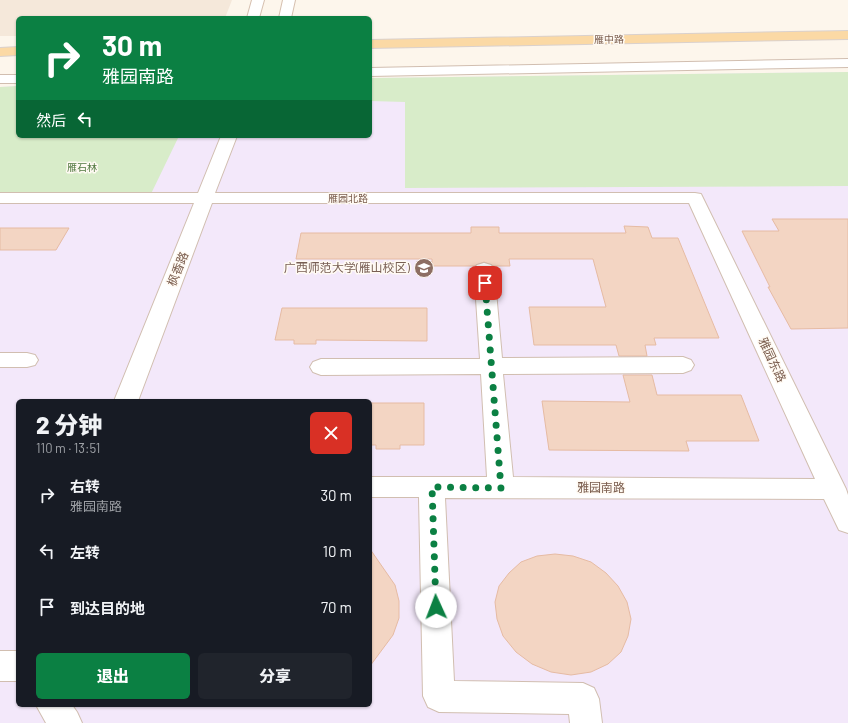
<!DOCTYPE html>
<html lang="zh">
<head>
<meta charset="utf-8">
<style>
  :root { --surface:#171b24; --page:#20242c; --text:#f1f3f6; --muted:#9ea1a6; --accent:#0b8043 }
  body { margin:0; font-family:Barlow,"Noto Sans SC",sans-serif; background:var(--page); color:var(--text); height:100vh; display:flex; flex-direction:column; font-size:15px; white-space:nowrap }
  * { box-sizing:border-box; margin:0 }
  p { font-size:13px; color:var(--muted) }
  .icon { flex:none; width:22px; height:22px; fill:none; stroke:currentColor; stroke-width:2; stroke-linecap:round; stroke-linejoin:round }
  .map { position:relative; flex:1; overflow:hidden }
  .sheet { position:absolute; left:16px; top:399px; width:356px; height:308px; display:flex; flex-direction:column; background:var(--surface); border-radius:6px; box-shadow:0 1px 3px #0004 }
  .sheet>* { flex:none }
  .guide { position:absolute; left:16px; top:16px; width:356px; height:122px; border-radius:6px; box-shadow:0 1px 3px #0004; background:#0b8043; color:#fff; overflow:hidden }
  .pin { position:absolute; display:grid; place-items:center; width:34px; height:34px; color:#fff; margin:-17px; border-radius:8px; box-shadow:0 2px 6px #0006 }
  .me { position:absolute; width:44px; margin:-22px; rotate:358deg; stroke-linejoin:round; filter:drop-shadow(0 0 3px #0008) }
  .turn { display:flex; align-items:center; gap:14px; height:84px; padding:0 20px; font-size:18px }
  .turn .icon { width:52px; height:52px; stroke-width:2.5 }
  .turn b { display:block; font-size:28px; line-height:34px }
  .then { display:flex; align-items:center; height:38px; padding:0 20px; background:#0003; gap:8px; font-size:15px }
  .round { display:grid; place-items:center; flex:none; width:42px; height:42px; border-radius:6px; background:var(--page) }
  .overview { display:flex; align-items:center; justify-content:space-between; height:68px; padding:0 20px }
  h1 { font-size:24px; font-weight:800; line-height:30px }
  .button { display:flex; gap:8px; margin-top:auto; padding:8px 20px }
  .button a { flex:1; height:46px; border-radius:6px; background:var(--accent); color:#fff; font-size:16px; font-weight:800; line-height:46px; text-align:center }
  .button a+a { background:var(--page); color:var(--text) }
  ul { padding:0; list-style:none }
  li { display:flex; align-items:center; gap:12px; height:56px; padding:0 20px }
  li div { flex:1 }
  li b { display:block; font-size:15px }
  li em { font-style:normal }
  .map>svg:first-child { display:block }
</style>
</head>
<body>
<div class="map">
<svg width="848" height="723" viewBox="0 0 848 723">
  <rect width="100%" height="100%" fill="#fdf6ec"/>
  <path fill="#f5e8da" d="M 0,0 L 232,0 L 225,18 L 18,18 L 18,36 L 0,36 Z"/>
  <path fill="#f3e8fa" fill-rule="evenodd" d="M 848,72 L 848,723 L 0,723 L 0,87 L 18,86 L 18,136 L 370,136 L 370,78 ZM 18,401 L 370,401 L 370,705 L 18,705 Z"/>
  <path fill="#d8ecc9" d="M 848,72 L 848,186 L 405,188 L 405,102 L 370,101 L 370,80 L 372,78 Z
    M 18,86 L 18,136 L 179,136 L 149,198 L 0,198 L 0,87 Z"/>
  <path fill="#f3d5c3" stroke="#e6bba3" d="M 772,219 L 848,219 L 848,328 L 791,329 L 768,287 L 770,287 L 742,231 L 779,231 Z
    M 624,226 L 648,227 L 652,238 L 678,238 L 719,338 L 654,338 L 656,345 L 645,345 L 647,356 L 619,356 L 616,345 L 534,345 L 529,307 L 606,307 L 593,259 L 509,259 L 510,266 L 494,266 L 484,262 L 474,266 L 432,266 L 432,259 L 296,259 L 301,233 L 471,233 L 471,227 L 499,227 L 499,233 L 626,233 Z
    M 0,228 L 69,228 L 56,250 L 0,250 Z
    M 282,308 L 427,308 L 427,341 L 316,340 L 316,344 L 294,344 L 294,340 L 275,340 Z
    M 623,375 L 652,375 L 657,395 L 741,395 L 759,441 L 686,441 L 689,451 L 549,450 L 542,401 L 630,402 Z
    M 370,403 L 424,403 L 424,445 L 400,445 L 400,449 L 376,449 L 376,445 L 370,445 Z
    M 370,549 L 395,585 L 399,601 L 399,618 L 393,635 L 370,666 Z
    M 555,554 L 573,556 L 591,562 L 606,573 L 618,586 L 627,602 L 631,619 L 628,636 L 621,652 L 608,664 L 591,672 L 571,675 L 551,672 L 532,664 L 516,652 L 503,636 L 497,619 L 495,602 L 499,586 L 509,573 L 521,562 L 537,556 Z"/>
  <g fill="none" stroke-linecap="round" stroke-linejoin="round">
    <defs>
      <path id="street" d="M 848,59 L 848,67 L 370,76 L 370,68 Z
        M 0,75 L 18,75 L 18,83 L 0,83 Z
        M 221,136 L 237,136 L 215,193 L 695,193 L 701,194 L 846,489 L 848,495 L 848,533 L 839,530 L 824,499 L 445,498 L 454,681 L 583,683 L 594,688 L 599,699 L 602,723 L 570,723 L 569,714 L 439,712 L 428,707 L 423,696 L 419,497 L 370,497 L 370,477 L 487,477 L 481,374 L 321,375 L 313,372 L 310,367 L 313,362 L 321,359 L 480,359 L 474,269 L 477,265 L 484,263 L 491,265 L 494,269 L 502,358 L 683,357 L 691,360 L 694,365 L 691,370 L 683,373 L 503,374 L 513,477 L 815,479 L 689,203 L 212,203 L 138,401 L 114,401 L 194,203 L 0,203 L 0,193 L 198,193 Z
        M 0,353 L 27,353 L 35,355 L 38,360 L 35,365 L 27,367 L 0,367 Z
        M 0,651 L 18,651 L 18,681 L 0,681 Z
        M 36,705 L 72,705 L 77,712 L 82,723 L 46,723 Z"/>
      <path id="secondary" d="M 252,0 L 264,0 L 259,18 L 247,18 Z
        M 283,0 L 295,0 L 291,18 L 279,18 Z"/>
      <path id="primary" d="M 848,31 L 848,39 L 370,48 L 370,40 Z
        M 18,47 L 18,55 L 0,56 L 0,48 Z"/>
    </defs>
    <use href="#street" stroke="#d1beb0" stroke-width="2"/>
    <use href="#secondary" stroke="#d6c0b0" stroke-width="2"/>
    <use href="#primary" stroke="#dad1cd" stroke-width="2"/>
    <use href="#street" fill="#fff" fill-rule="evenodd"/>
    <use href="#secondary" fill="#fff" fill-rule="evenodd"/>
    <use href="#primary" fill="#fbd9a5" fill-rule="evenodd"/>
  </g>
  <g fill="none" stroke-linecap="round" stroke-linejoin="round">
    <path stroke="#0b8043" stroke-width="7" stroke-dasharray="0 12.6" d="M 436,607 L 432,487 L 501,488 L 485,283"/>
  </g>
  <defs>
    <symbol id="university-disc" viewBox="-11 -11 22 22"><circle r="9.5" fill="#8d6e63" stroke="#fffaf3"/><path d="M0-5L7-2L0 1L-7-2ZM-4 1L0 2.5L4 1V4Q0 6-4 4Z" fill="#fff"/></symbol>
  </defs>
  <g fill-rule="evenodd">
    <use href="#university-disc" x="413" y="257" width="22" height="22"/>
  </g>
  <g text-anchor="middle" stroke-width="3" stroke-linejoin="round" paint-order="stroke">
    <g font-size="10" fill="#7a5c4d" stroke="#fffaf3">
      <text transform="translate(609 39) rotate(-1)" y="4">雁中路</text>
      <text x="348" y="202">雁园北路</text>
    </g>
    <g font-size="10" fill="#537a41" stroke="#fffaf3">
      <text x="82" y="171">雁石林</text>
    </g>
    <g font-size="12" fill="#785e54" stroke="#fffaf3" text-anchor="end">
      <text x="410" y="272">广西师范大学(雁山校区)</text>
    </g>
    <g font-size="12" fill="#7a5c4d" stroke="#fffaf3">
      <text transform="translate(178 269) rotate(-68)" y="4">枫香路</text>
      <text transform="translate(772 360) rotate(65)" y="4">雅园东路</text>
      <text x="601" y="492">雅园南路</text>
    </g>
  </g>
</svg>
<div class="pin" style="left:485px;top:283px;background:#d93025"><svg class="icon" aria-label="arrive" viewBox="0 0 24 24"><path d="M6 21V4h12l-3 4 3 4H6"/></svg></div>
<svg class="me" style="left:436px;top:607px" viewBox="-20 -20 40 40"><circle r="19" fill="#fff"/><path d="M0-13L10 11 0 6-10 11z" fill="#0b8043"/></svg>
<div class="guide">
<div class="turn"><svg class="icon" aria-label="right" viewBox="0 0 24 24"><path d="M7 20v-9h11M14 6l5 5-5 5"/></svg><div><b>30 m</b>雅园南路</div></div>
<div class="then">然后<svg class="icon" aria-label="left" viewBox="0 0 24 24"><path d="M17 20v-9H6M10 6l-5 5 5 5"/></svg></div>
</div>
<section class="sheet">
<div class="overview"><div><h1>2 分钟</h1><p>110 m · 13:51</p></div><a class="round" style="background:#d93025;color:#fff"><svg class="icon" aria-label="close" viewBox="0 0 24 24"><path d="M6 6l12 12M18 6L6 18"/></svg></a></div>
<ul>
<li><svg class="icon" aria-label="right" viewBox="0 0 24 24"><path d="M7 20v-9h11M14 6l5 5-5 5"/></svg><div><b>右转</b><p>雅园南路</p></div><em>30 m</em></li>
<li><svg class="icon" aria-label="left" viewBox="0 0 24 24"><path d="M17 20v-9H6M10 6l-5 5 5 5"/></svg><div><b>左转</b></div><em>10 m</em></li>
<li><svg class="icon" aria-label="arrive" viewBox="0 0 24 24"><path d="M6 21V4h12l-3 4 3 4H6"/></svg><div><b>到达目的地</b></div><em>70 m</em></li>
</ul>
<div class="button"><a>退出</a><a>分享</a></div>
</section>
</div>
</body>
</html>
